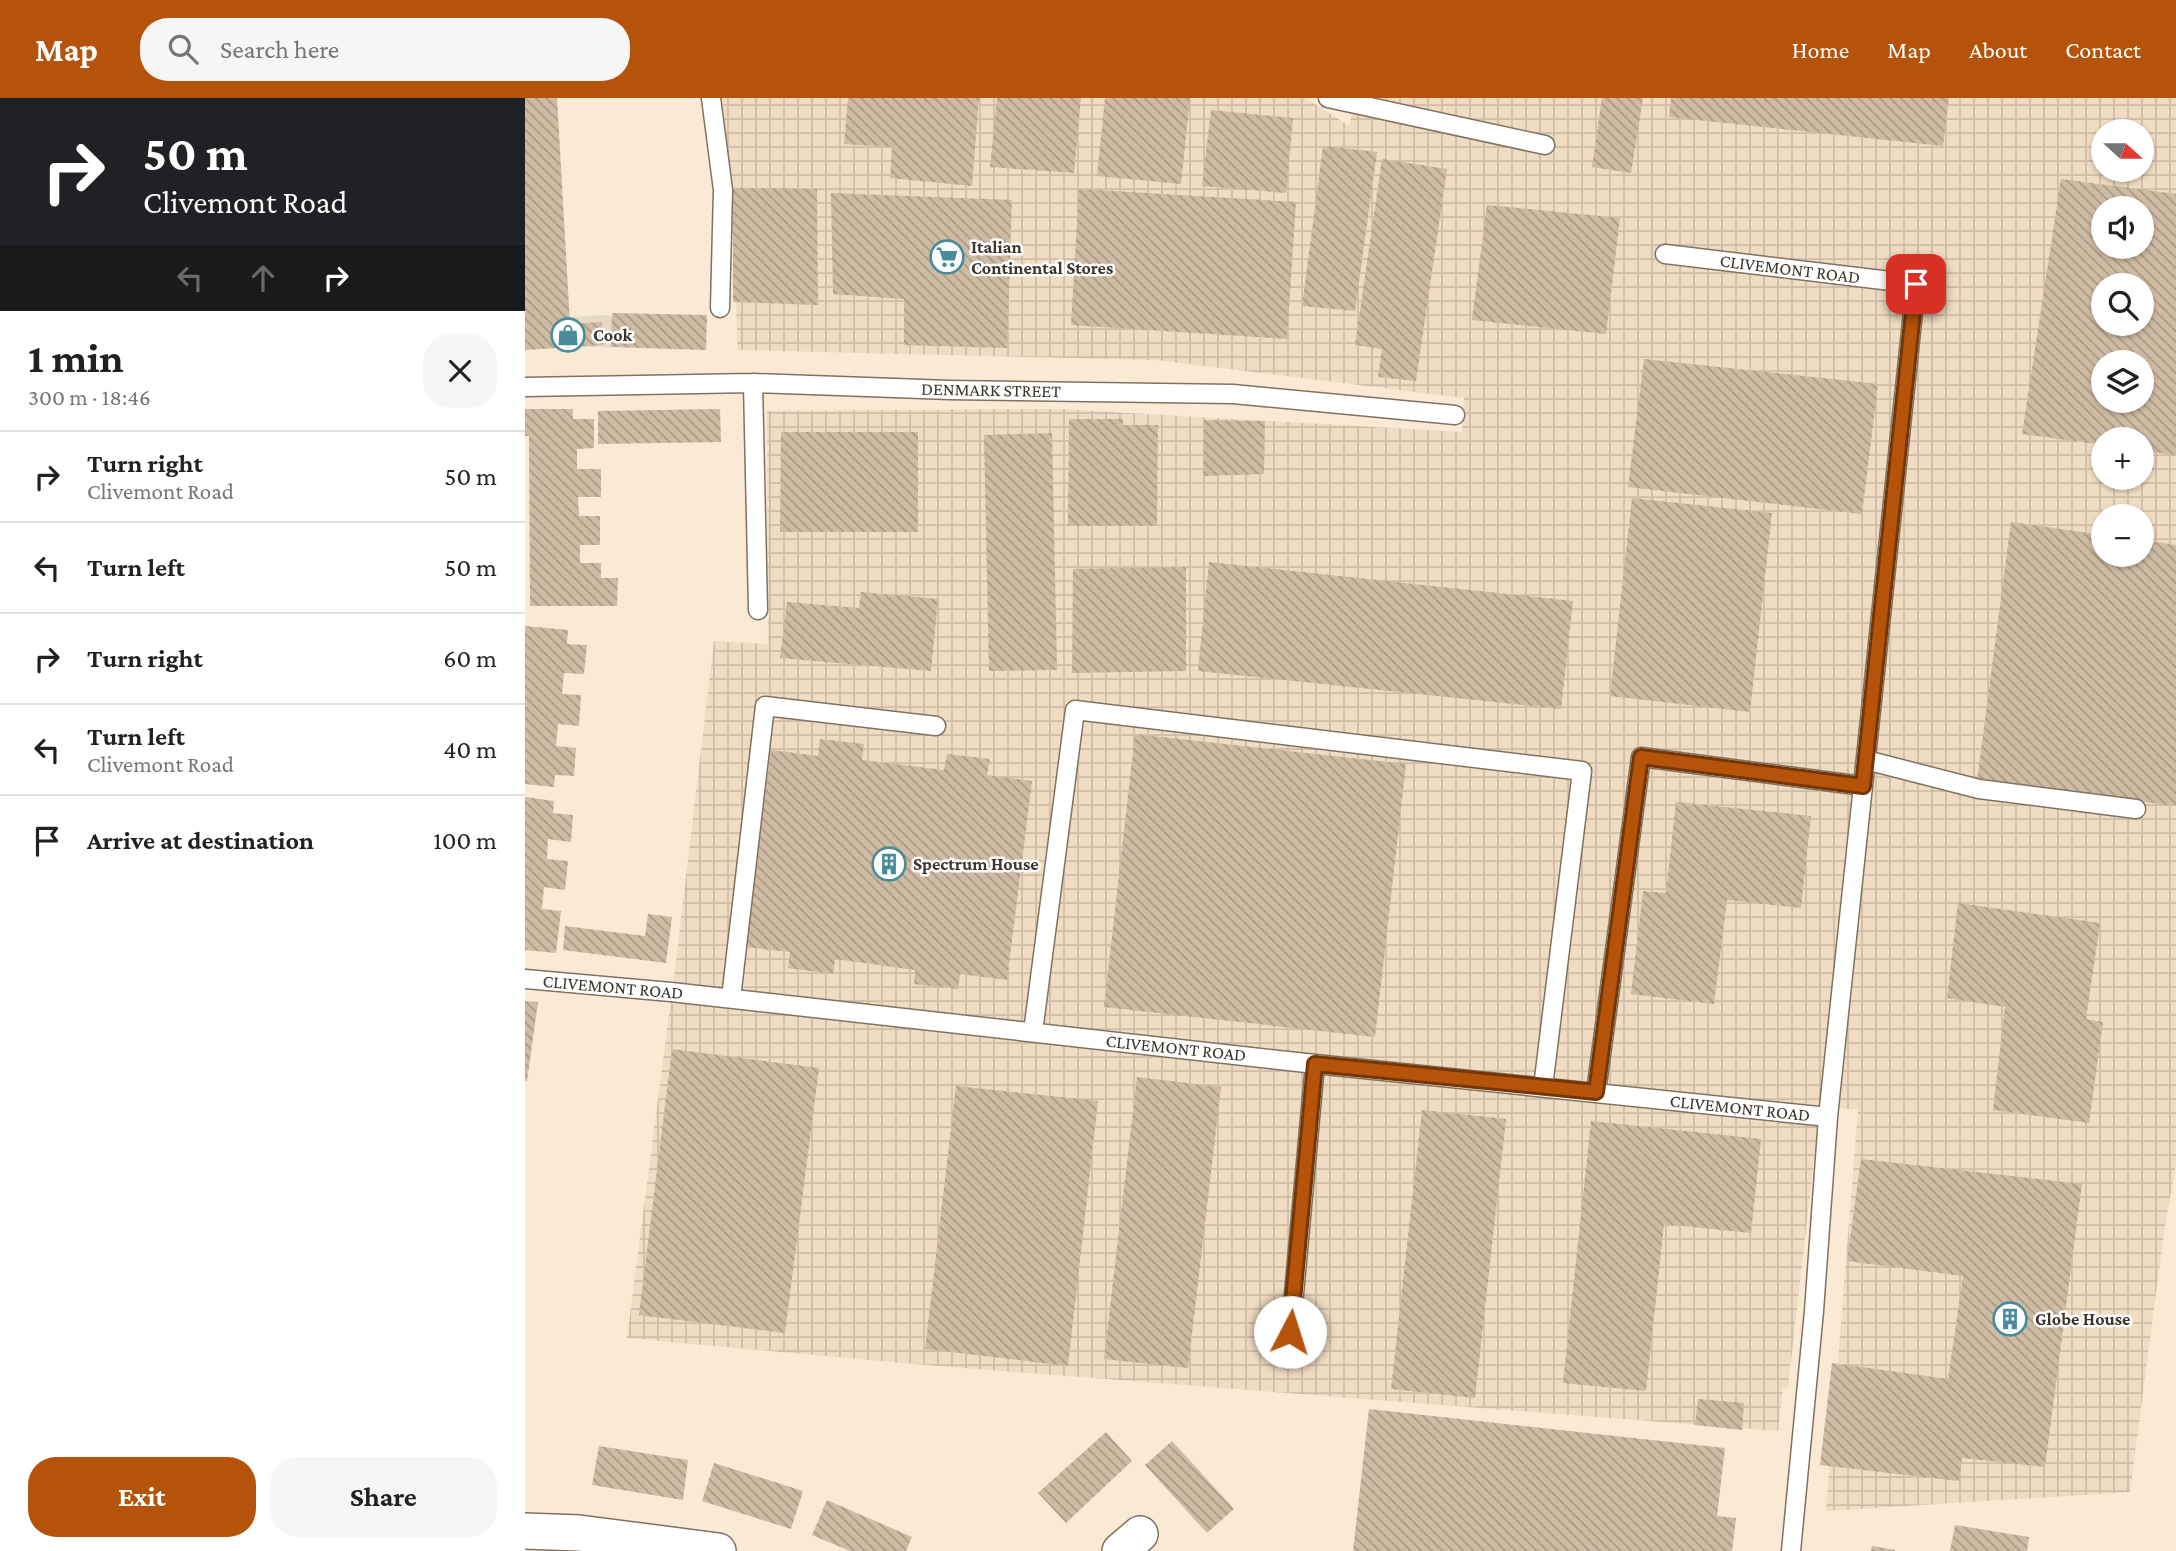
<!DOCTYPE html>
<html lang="en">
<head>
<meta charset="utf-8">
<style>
  :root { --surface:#fff; --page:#f6f6f6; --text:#202124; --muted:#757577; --line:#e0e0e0; --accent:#b45309 }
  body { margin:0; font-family:"Crimson Pro",serif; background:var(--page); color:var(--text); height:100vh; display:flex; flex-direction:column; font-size:26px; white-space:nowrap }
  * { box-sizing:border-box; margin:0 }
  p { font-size:23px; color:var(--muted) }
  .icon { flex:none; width:38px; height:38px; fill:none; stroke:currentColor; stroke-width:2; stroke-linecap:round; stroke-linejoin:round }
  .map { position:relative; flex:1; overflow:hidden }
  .drawer { display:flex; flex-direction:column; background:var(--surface); width:525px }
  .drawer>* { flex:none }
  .guide { background:#202124; color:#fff; overflow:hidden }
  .needle { width:46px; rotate:111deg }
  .buttons { position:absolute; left:1566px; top:21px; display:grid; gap:14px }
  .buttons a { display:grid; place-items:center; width:63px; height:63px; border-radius:50%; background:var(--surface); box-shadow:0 2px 5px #0004; font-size:35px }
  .pin { position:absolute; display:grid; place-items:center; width:60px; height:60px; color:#fff; margin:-30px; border-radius:14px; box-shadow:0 4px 10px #0006 }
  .me { position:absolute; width:77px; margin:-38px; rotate:5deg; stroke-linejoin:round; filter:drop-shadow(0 0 5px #0008) }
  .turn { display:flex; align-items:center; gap:24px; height:147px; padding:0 28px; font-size:32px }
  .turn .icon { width:91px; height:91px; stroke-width:2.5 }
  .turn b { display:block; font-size:49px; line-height:60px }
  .lanes { display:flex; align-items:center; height:66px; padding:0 28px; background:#0003; justify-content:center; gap:35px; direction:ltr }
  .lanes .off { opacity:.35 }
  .round { display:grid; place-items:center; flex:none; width:74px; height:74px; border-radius:28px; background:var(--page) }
  .head { display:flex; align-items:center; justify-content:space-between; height:119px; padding:0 28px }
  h1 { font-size:42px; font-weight:700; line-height:52px }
  .action { display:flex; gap:14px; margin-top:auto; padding:14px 28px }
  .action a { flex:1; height:80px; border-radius:28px; background:var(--accent); color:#fff; font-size:28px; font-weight:700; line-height:80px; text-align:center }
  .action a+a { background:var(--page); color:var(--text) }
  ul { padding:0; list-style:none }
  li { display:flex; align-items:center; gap:21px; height:91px; padding:0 28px; border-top:2px solid var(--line) }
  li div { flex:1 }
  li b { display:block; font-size:26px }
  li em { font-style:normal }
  header { display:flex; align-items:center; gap:42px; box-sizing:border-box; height:98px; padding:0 35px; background:var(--accent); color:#fff }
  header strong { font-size:33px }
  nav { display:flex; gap:38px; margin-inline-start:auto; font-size:24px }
  .search { width:490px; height:63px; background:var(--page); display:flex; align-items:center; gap:18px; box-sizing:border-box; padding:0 24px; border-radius:28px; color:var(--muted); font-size:26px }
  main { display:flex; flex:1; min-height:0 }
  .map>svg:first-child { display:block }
</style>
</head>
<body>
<header>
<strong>Map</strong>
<div class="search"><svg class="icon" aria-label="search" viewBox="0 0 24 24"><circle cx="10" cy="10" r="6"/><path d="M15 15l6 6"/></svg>Search here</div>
<nav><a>Home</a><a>Map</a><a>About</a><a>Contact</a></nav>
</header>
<main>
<section class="drawer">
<div class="guide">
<div class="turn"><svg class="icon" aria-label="right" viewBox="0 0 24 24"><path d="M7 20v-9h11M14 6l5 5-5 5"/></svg><div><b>50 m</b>Clivemont Road</div></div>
<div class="lanes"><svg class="icon off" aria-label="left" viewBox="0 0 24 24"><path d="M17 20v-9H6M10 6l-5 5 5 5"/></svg><svg class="icon off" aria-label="ahead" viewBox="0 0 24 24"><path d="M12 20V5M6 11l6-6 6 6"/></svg><svg class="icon" aria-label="right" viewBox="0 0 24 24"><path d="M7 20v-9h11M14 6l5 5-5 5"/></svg></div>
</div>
<div class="head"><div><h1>1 min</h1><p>300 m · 18:46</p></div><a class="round"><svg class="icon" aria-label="close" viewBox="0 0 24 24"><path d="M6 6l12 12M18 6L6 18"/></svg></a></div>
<ul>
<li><svg class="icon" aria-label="right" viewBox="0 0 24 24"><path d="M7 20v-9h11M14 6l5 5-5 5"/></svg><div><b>Turn right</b><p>Clivemont Road</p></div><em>50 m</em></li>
<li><svg class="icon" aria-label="left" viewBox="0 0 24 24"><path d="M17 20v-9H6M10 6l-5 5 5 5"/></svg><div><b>Turn left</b></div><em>50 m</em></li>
<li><svg class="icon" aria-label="right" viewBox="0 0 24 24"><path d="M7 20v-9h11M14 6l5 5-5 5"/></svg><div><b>Turn right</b></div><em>60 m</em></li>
<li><svg class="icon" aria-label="left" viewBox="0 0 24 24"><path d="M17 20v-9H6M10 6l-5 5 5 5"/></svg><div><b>Turn left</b><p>Clivemont Road</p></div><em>40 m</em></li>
<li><svg class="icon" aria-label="arrive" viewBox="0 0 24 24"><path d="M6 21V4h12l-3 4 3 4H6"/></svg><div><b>Arrive at destination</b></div><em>100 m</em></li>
</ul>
<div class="action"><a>Exit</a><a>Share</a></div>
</section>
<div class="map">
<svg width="1651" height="1453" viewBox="0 0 1651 1453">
  <defs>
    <pattern id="industrial-grid" width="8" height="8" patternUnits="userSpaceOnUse" patternTransform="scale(1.75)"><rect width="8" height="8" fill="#efdcc2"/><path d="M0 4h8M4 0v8" fill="none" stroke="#cebda7"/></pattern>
    <pattern id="building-back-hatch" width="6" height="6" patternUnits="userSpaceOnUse" patternTransform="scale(1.75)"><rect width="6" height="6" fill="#cfbba3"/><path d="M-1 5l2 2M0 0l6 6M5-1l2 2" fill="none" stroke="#a99985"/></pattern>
  </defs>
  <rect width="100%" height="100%" fill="#f9e9d5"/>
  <path fill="#e7d9c7" d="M 78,217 L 101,218 L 101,249 L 33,249 L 0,222 Z"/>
  <path fill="url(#industrial-grid)" fill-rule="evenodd" d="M 197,0 L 781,0 L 824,28 L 831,0 L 1651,0 L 1651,1065 L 1639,1134 L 1605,1394 L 1301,1413 L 1333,1012 L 1295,1008 L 1263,1290 L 1258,1289 L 1253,1333 L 388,1266 L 102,1240 L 151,863 L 189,543 L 243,546 L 242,313 L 534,311 L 937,334 L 939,300 L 631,262 L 213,252 L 205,86 ZM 1578,33 L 1617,33 L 1617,72 L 1578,72 ZM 1578,110 L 1617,110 L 1617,149 L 1578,149 ZM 1578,187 L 1617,187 L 1617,226 L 1578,226 ZM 1578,264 L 1617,264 L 1617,303 L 1578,303 ZM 1578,341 L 1617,341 L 1617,380 L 1578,380 ZM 1578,418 L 1617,418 L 1617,457 L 1578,457 Z"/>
  <path fill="url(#building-back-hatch)" fill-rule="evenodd" d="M 0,0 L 32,0 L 45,226 L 77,224 L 78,247 L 0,252 Z
    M 323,0 L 454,0 L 447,88 L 365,80 L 367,49 L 319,46 Z
    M 472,0 L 556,0 L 549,75 L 465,69 Z
    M 580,0 L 665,0 L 656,86 L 572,78 Z
    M 1077,0 L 1118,0 L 1106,75 L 1067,69 Z
    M 1146,0 L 1424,0 L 1418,48 L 1144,19 Z
    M 686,12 L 768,20 L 761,95 L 677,88 Z
    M 798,48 L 852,54 L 830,213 L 777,208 Z
    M 857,61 L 922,71 L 891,283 L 853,279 L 857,251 L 830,247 Z
    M 1536,81 L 1651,96 L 1651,357 L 1617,353 L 1617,341 L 1578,341 L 1578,347 L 1497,336 ZM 1578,110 L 1617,110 L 1617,149 L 1578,149 ZM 1578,187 L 1617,187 L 1617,226 L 1578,226 ZM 1578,264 L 1617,264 L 1617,303 L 1578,303 Z
    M 208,90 L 292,91 L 293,207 L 208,204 Z
    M 554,91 L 771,104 L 762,241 L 546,227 Z
    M 306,95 L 487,102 L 482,250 L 379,247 L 379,201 L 308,196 Z
    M 962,107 L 1095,120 L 1081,236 L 947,222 Z
    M 87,215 L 182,217 L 181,252 L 86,249 Z
    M 1119,261 L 1353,286 L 1337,416 L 1103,389 Z
    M 0,311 L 48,311 L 48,321 L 69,321 L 69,350 L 52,351 L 52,371 L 76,371 L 76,399 L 53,399 L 54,418 L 75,418 L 75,447 L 55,447 L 55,465 L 76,465 L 76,480 L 93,480 L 92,508 L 5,508 L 4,338 L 0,338 Z
    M 195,311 L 196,344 L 73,346 L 73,313 Z
    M 544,321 L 598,321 L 598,327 L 633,327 L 632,428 L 543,428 Z
    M 679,322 L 740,323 L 739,376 L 678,378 Z
    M 256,334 L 393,334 L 393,434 L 255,434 Z
    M 527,335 L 532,572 L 464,573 L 459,337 Z
    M 1107,400 L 1247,415 L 1225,614 L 1085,598 Z
    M 1486,424 L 1578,437 L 1578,457 L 1617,457 L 1617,442 L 1651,447 L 1651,708 L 1452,683 Z
    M 684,464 L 1048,503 L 1036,611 L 673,573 Z
    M 661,469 L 661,573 L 547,575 L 548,471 Z
    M 336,494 L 413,501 L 406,573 L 255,560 L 262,504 L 334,510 Z
    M 0,528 L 43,532 L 42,546 L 62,547 L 59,576 L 39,575 L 37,596 L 56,597 L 54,628 L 33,626 L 31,648 L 51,650 L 49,678 L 30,677 L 29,689 L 0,686 Z
    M 610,636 L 881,666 L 850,939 L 579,909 Z
    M 295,641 L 339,646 L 337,662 L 419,672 L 422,656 L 465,661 L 462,677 L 507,683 L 482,882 L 435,876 L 433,891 L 389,886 L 390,872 L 310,861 L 308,876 L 263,870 L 265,854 L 220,849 L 246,652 L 293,658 Z
    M 0,699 L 29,703 L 28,715 L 48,717 L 46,744 L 23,741 L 22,761 L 43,763 L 40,792 L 19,789 L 17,811 L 36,813 L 31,855 L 0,852 Z
    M 1151,704 L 1286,718 L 1276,810 L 1202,802 L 1189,906 L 1106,896 L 1118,793 L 1141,795 Z
    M 1433,805 L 1575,825 L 1561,921 L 1578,924 L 1564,1025 L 1468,1012 L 1480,909 L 1422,900 Z
    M 123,816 L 147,819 L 141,865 L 38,852 L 40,828 L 120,838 Z
    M 0,903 L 13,904 L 2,983 L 0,983 Z
    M 147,951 L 294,970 L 260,1235 L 114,1217 Z
    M 612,979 L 696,989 L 663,1270 L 579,1261 Z
    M 431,988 L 573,1003 L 543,1268 L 400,1251 Z
    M 897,1012 L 981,1021 L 950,1300 L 866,1291 Z
    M 1066,1023 L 1236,1041 L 1226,1135 L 1139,1126 L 1121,1293 L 1038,1285 Z
    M 1336,1061 L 1557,1086 L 1520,1369 L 1437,1360 L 1434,1383 L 1295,1367 L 1307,1265 L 1423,1281 L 1438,1178 L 1322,1163 Z
    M 1173,1301 L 1219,1305 L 1217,1332 L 1170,1327 Z
    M 844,1311 L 1200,1350 L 1192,1418 L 1211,1420 L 1207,1453 L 828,1453 Z
    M 581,1334 L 607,1363 L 541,1425 L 513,1395 Z
    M 647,1343 L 709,1411 L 682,1435 L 620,1367 Z
    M 74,1348 L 163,1362 L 158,1402 L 67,1387 Z
    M 189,1365 L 278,1393 L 266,1431 L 177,1403 Z
    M 302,1402 L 387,1439 L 381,1453 L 325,1453 L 287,1437 Z
    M 1430,1427 L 1504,1439 L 1502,1453 L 1425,1453 Z
    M 1347,1448 L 1370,1452 L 1370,1453 L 1346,1453 Z"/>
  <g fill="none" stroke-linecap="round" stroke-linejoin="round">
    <defs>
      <path id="lane" d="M 186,0 L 198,92 L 195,210
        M 803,0 L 1020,47
        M 1140,156 L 1391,186 L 1303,1019 L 1289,1213 L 1266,1453
        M 228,285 L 233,512
        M 0,289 L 228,285 L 425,292 L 708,296 L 930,317
        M 1341,662 L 1454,691 L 1611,711
        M 0,881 L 146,894 L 790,966 L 1303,1019
        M 206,900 L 240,608 L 411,628
        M 508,934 L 550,612 L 1057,673 L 1018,989
        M 1071,994 L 1116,659 L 1338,688
        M 763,1261 L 790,966"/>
      <path id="street" d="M 0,1433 L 54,1435 L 193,1453
        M 595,1453 L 615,1436"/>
    </defs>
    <use href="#lane" stroke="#807260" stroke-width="21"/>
    <use href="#street" stroke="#807260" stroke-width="38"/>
    <use href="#lane" stroke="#fff" stroke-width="18"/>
    <use href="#street" stroke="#fff" stroke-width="35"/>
  </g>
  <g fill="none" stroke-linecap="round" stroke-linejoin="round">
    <defs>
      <path id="route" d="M 765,1234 L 790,966 L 1071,994 L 1116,659 L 1338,688 L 1391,186"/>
    </defs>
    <use href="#route" stroke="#753606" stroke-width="18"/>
    <use href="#route" stroke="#b45309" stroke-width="12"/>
  </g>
  <defs>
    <symbol id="supermarket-ring" viewBox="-11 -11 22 22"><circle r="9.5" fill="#fff" stroke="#488b9b" stroke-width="1.5"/><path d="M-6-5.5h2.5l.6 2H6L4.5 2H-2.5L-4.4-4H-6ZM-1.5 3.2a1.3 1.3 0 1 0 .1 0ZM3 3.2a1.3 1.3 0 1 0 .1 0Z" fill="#488b9b"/></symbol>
    <symbol id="shop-ring" viewBox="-11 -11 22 22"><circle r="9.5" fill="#fff" stroke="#488b9b" stroke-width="1.5"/><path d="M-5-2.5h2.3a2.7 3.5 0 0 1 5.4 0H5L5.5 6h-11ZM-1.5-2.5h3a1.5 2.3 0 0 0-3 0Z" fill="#488b9b"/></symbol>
    <symbol id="building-ring" viewBox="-11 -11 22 22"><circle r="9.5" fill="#fff" stroke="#488b9b" stroke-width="1.5"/><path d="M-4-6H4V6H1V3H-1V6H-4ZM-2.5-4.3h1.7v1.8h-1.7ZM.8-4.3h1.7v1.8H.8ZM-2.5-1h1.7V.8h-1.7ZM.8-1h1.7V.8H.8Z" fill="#488b9b"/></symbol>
  </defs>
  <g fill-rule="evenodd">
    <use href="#supermarket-ring" x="403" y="140" width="38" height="38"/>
    <use href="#shop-ring" x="24" y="218" width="38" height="38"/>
    <use href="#building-ring" x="345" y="747" width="38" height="38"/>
    <use href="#building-ring" x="1466" y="1202" width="38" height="38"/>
  </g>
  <g text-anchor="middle" stroke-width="5" stroke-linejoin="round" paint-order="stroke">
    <g font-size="18" font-weight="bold" fill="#3b352d" stroke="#fff" text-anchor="start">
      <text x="446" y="155">Italian<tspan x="446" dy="21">Continental Stores</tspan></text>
      <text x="68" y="243">Cook</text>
      <text x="388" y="772">Spectrum House</text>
      <text x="1510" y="1227">Globe House</text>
    </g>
    <g font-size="18" fill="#3b352d" stroke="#fff">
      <text transform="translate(1265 171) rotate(7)" y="6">CLIVEMONT ROAD</text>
      <text transform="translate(466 292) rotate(1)" y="6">DENMARK STREET</text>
      <text transform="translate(88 889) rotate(5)" y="6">CLIVEMONT ROAD</text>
      <text transform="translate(651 950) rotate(6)" y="6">CLIVEMONT ROAD</text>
      <text transform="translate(1215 1010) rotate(6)" y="6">CLIVEMONT ROAD</text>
    </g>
  </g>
</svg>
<div class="buttons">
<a><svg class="needle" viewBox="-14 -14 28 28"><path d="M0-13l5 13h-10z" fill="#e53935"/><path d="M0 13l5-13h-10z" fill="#757577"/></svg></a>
<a><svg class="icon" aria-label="sound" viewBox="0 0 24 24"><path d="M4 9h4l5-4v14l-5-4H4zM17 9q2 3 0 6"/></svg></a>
<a><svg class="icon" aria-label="search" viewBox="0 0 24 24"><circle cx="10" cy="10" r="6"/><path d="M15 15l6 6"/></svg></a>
<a><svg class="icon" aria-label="layers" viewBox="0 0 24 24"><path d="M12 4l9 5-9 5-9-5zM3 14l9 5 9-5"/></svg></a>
<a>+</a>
<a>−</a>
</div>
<div class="pin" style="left:1391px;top:186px;background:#d93025"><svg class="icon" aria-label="arrive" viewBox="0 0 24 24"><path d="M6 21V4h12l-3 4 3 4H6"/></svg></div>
<svg class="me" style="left:765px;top:1234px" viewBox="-20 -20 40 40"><circle r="19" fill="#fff"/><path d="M0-13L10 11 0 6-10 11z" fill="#b45309"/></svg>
</div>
</main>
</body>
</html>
